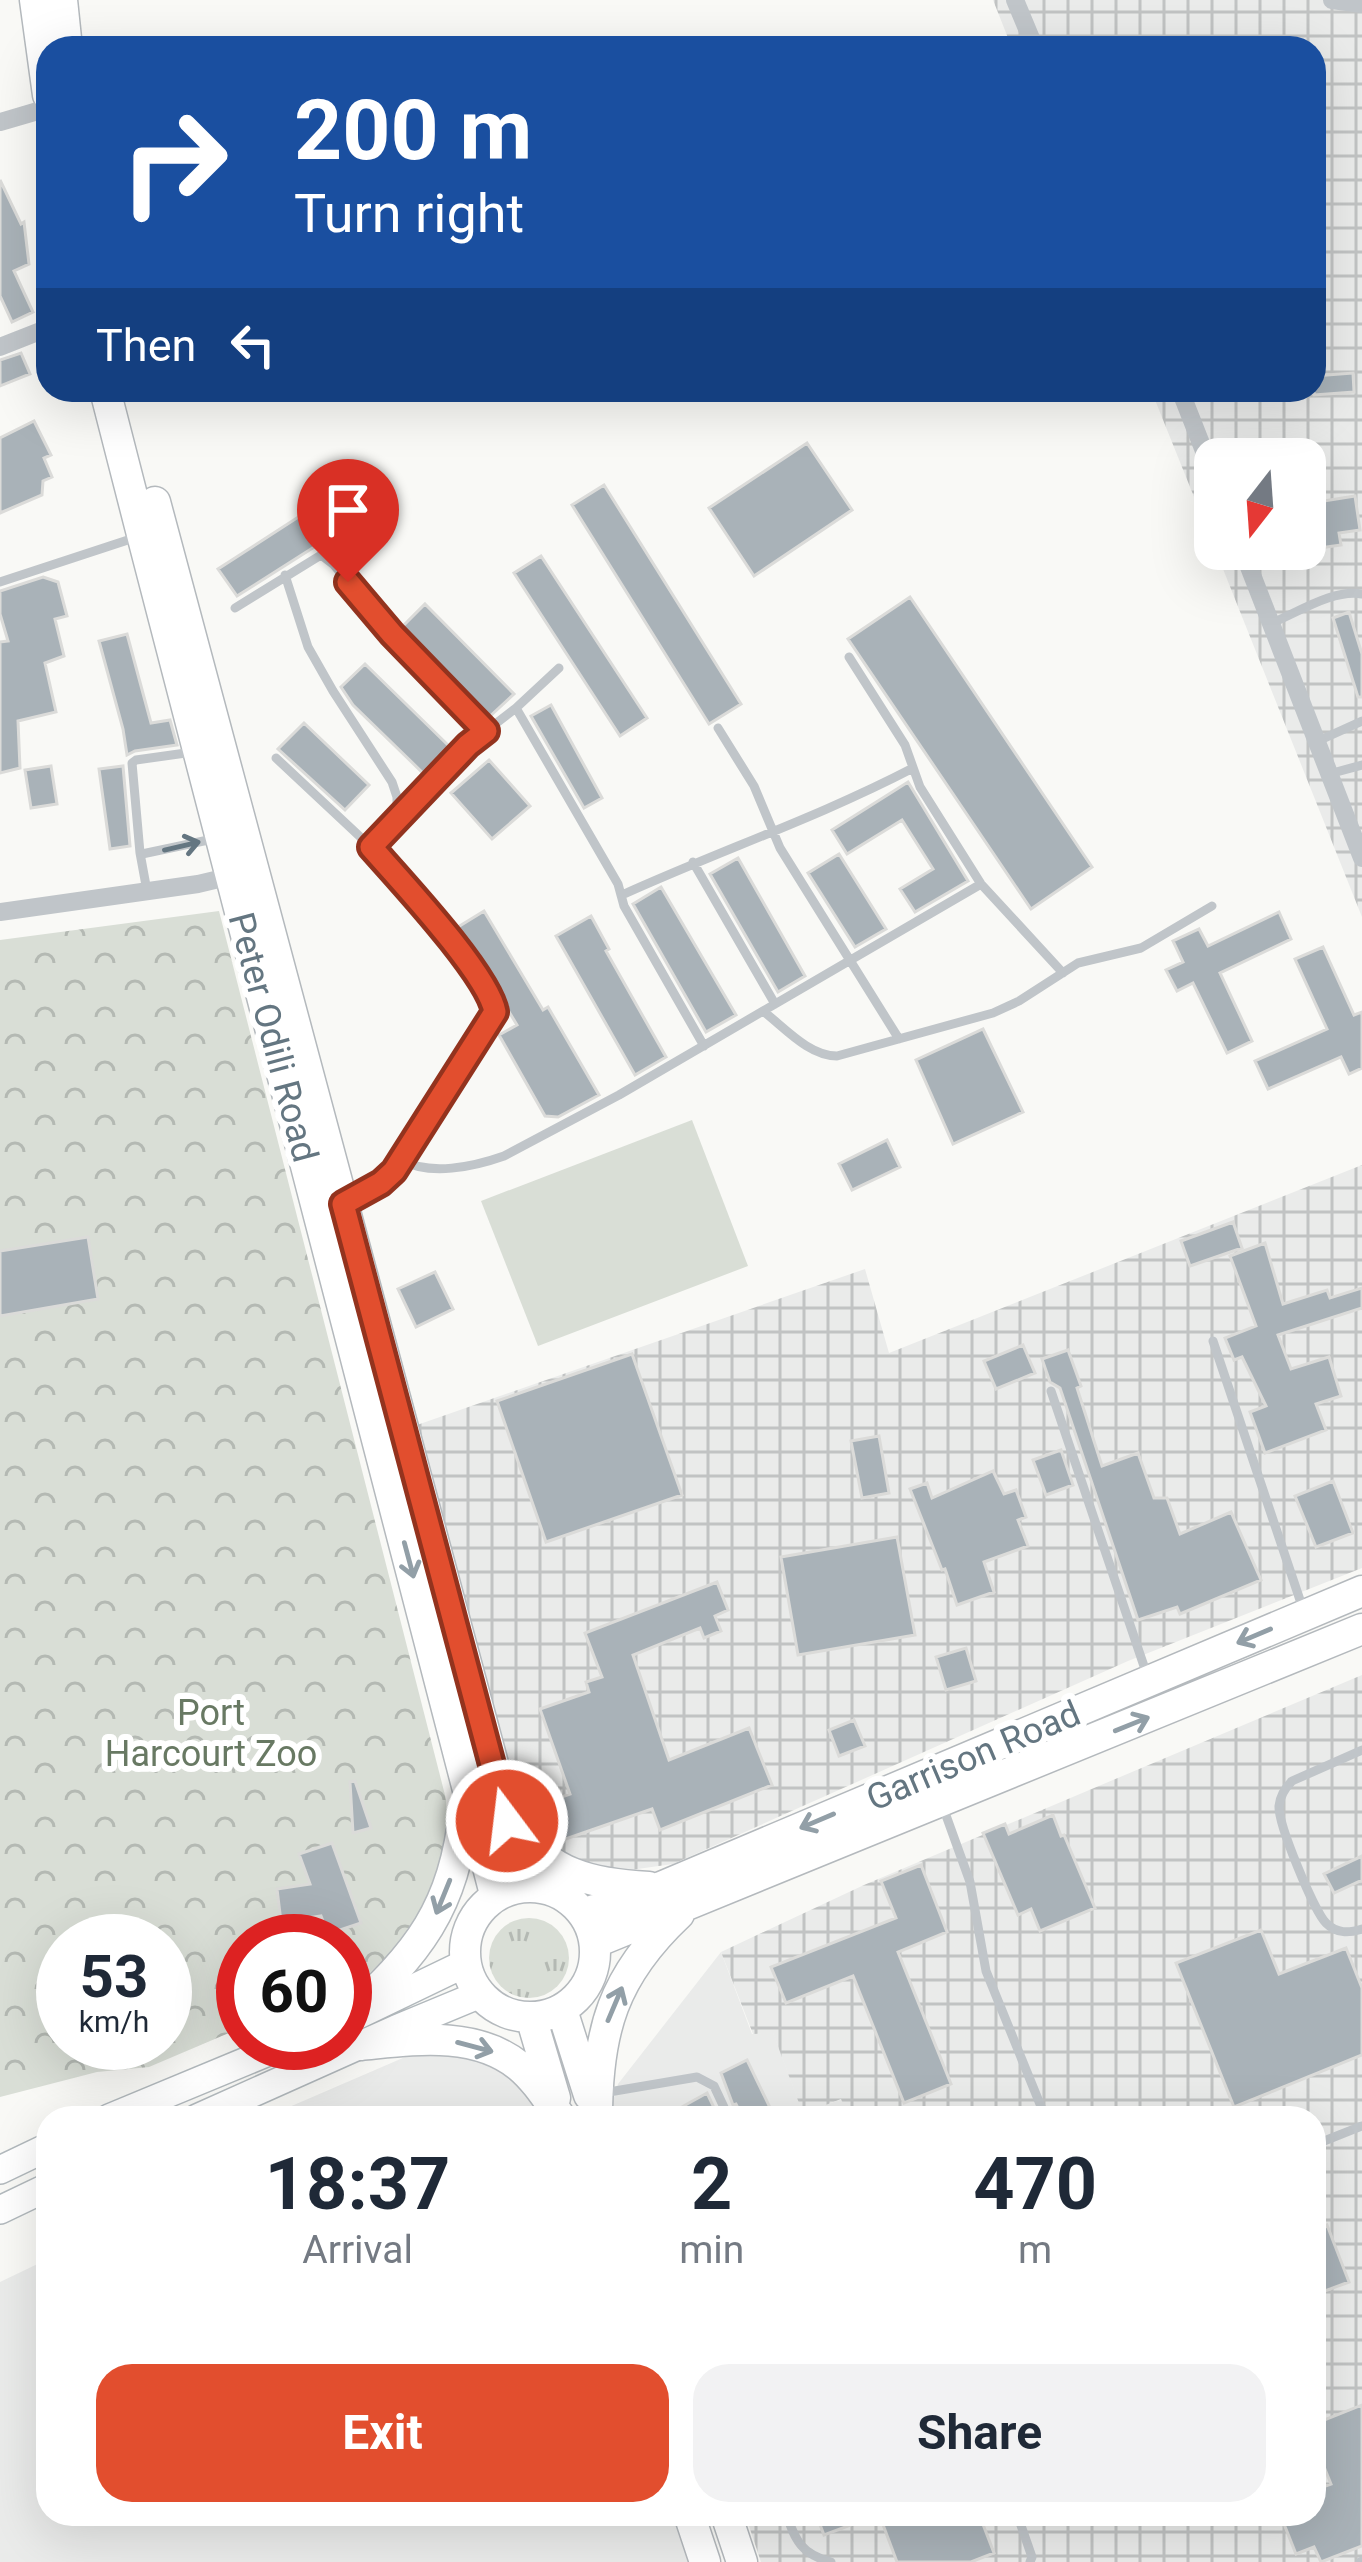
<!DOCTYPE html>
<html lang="en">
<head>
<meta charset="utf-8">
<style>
  :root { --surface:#fff; --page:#f2f2f3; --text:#1f2937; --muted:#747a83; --accent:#e24e2e }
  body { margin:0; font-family:Roboto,sans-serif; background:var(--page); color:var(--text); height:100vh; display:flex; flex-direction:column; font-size:45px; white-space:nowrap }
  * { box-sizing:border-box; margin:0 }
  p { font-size:39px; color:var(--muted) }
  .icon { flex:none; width:66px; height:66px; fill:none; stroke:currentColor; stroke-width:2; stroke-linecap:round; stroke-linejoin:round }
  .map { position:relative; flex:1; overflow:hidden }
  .sheet { position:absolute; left:36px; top:2106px; width:1290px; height:420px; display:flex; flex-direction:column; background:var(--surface); border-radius:36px; box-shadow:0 12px 48px #0002 }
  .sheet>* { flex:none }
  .guide { position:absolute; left:36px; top:36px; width:1290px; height:366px; border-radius:36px; box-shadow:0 12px 48px #0002; background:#1a4fa0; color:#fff; overflow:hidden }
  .needle { width:78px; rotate:197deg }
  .fabs { position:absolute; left:1194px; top:438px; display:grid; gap:24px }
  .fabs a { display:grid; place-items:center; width:132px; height:132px; border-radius:24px; background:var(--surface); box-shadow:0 12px 48px #0002; font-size:60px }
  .speed { position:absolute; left:36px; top:1914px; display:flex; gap:24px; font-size:60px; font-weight:700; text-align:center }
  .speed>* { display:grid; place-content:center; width:156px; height:156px; border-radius:50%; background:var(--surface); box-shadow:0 12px 48px #0002; line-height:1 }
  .speed small { font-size:30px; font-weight:400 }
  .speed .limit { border:18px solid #d22; background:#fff; color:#111 }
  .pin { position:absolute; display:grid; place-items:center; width:102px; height:102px; color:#fff; margin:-123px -51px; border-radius:50% 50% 50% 0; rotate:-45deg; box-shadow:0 0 12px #0007 }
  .pin .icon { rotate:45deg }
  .me { position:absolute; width:132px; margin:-66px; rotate:345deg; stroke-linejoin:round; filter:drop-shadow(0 0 9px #0008) }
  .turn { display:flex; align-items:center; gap:42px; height:252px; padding:0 60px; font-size:54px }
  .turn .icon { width:156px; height:156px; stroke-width:2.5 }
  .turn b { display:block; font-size:84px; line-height:102px }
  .then { display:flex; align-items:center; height:114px; padding:0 60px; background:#0003; gap:24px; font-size:45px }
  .eta { display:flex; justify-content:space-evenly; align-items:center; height:204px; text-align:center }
  .eta b { font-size:72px; font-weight:700; line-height:84px }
  .action { display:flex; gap:24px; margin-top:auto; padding:24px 60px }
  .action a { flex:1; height:138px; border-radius:36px; background:var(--accent); color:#fff; font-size:48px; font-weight:700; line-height:138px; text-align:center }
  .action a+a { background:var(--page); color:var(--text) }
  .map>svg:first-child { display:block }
</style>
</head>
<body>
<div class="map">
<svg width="1362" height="2562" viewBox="0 0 1362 2562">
  <defs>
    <pattern id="industrial-grid" width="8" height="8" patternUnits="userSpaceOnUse" patternTransform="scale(3)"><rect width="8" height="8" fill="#eaebea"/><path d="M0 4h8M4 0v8" fill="none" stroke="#c1c3c3"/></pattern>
    <pattern id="grass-tufts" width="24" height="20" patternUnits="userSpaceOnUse" patternTransform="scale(3)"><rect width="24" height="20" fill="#d9ded6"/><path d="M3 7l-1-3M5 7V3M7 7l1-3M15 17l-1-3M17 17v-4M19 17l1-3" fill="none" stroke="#b4b9b3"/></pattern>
    <pattern id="forest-crowns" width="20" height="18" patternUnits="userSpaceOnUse" patternTransform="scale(3)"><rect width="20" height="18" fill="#d9ded6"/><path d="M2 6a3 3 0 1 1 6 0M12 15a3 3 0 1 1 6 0" fill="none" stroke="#b4b9b3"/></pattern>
  </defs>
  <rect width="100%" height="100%" fill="#f9f9f6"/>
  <path fill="#eaebea" d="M 721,1952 L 752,2034 L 773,2032 L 803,2113 L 842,2099 L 849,2118 L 613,2118 L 610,2111 L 618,2084 Z
    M 419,2051 L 451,2051 L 503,2068 L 537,2106 L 541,2118 L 281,2118 L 280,2111 Z
    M 48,2259 L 48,2514 L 673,2514 L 689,2562 L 0,2562 L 0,2282 Z"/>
  <path fill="url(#industrial-grid)" d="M 993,0 L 1362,0 L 1362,917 L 1215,549 L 1305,549 L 1305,459 L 1215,459 L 1215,549 L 1151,390 L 1314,390 L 1314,48 L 1012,48 Z
    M 1362,1165 L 1362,1568 L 1128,1661 L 673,1864 L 616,1872 L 571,1862 L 539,1837 L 524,1811 L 509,1766 L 417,1425 L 865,1269 L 889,1353 Z
    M 1362,1675 L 1362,2562 L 761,2562 L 745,2514 L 1314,2514 L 1314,2118 L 849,2118 L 841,2099 L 803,2114 L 773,2033 L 753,2034 L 721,1952 L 864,1885 Z"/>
  <path fill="url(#grass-tufts)" d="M489 1958a40 40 0 1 1 80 0a40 40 0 1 1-80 0Z"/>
  <path fill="url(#forest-crowns)" fill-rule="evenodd" d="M 219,911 L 446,1799 L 448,1849 L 420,1919 L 399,1946 L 366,1976 L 345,1985 L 345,1941 L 243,1941 L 243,2027 L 149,2067 L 97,2072 L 0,2097 L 0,940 ZM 63,1941 L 165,1941 L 165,2043 L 63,2043 Z"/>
  <path fill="#d9ded6" d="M 692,1120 L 748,1266 L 538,1346 L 481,1201 Z"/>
  <path fill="#a9b2b8" stroke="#dbdbd9" stroke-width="3" d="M 0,180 L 21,224 L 24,222 L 29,264 L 14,271 L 33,312 L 12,322 L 0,296 Z
    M 21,353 L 30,374 L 0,386 L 0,360 Z
    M 1353,373 L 1354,392 L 1314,395 L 1314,376 Z
    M 34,421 L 51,455 L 44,458 L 52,477 L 43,481 L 42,495 L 0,513 L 0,438 Z
    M 807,443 L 852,510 L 754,576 L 709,508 Z
    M 604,485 L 741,704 L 709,724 L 572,505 Z
    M 1355,496 L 1360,530 L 1339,533 L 1341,545 L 1305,550 L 1305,522 L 1307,522 L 1305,504 Z
    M 303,514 L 322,542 L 237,596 L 218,569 Z
    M 541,556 L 647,718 L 620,736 L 514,573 Z
    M 43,577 L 58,582 L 67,616 L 55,619 L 64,656 L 45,663 L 56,712 L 18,721 L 20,768 L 0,773 L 0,642 L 8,641 L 0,614 L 0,591 Z
    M 910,597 L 1092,867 L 1031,909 L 848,639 Z
    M 425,604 L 514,694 L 487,719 L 400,629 Z
    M 1349,612 L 1362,654 L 1362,697 L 1358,697 L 1333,618 Z
    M 127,634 L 151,723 L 170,720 L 177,745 L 135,751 L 127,755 L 123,729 L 99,641 Z
    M 365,664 L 452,749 L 426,776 L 353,705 L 341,687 Z
    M 551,705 L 602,798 L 584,808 L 531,716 Z
    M 304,723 L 369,785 L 345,810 L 278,749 Z
    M 489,760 L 530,806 L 492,839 L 451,793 Z
    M 51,766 L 57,804 L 31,808 L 25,770 Z
    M 123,766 L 130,846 L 110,849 L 99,769 Z
    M 908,782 L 968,881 L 915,912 L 900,889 L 933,869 L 902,820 L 847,854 L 832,830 Z
    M 839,854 L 886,929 L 855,947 L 808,873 Z
    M 738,858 L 805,976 L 778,992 L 710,874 Z
    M 661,887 L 736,1015 L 706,1032 L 633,904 Z
    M 484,911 L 543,1010 L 548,1007 L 599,1095 L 558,1117 L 545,1116 L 499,1035 L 517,1025 L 458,927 Z
    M 1279,912 L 1291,939 L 1220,973 L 1252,1041 L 1227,1053 L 1193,983 L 1177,991 L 1166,970 L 1183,962 L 1173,941 L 1199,929 L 1208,946 Z
    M 591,916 L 609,949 L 606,951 L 666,1057 L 635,1075 L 556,936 Z
    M 1323,947 L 1354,1015 L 1362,1012 L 1362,1068 L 1349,1074 L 1341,1057 L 1268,1089 L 1255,1061 L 1327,1029 L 1295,959 Z
    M 983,1029 L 1023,1112 L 953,1144 L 916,1060 Z
    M 887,1140 L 900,1167 L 852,1190 L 839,1164 Z
    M 1233,1222 L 1242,1248 L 1190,1266 L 1181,1241 Z
    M 88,1237 L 98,1299 L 0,1316 L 0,1251 Z
    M 1265,1243 L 1283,1304 L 1327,1290 L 1330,1298 L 1362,1288 L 1362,1308 L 1278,1335 L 1291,1369 L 1329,1357 L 1341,1396 L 1316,1404 L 1326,1430 L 1265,1453 L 1250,1412 L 1266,1406 L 1242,1357 L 1234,1360 L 1225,1338 L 1256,1326 L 1230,1256 Z
    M 435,1272 L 453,1309 L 416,1327 L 398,1289 Z
    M 1023,1345 L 1035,1373 L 996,1389 L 984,1361 Z
    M 1068,1350 L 1081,1386 L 1077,1388 L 1102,1466 L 1138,1453 L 1154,1498 L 1167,1498 L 1180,1534 L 1231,1512 L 1261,1580 L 1180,1614 L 1177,1607 L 1138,1620 L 1060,1388 L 1050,1382 L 1042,1359 Z
    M 632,1354 L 682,1495 L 546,1542 L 497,1401 Z
    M 879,1436 L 889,1493 L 862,1498 L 851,1441 Z
    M 1061,1450 L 1073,1485 L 1046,1495 L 1033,1460 Z
    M 993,1471 L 1004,1494 L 1016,1490 L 1026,1517 L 1018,1520 L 1028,1546 L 984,1562 L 994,1592 L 957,1605 L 945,1569 L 942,1570 L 910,1489 L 927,1483 L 932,1498 Z
    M 1333,1481 L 1353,1533 L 1316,1547 L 1295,1496 Z
    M 897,1537 L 915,1635 L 798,1655 L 781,1557 Z
    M 717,1582 L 728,1610 L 715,1616 L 721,1631 L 704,1638 L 700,1628 L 633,1655 L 669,1760 L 749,1728 L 772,1785 L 660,1830 L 652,1809 L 557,1842 L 545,1833 L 536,1806 L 570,1794 L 540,1709 L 589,1692 L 586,1682 L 602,1677 L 585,1633 Z
    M 966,1648 L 976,1681 L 946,1690 L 936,1657 Z
    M 854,1720 L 865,1746 L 839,1756 L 829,1730 Z
    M 355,1781 L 371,1828 L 353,1833 L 350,1782 Z
    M 1053,1815 L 1061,1836 L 1064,1835 L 1095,1908 L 1040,1931 L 1031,1909 L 1018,1915 L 983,1833 L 1005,1824 L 1009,1834 Z
    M 332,1843 L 361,1923 L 328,1934 L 321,1916 L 281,1922 L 277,1889 L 310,1884 L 299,1854 Z
    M 1362,1856 L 1362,1880 L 1334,1893 L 1324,1874 Z
    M 921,1865 L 947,1932 L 898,1952 L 951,2084 L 904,2103 L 853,1976 L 786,2003 L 771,1967 L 896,1918 L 881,1881 Z
    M 1261,1930 L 1279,1974 L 1346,1948 L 1362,1988 L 1362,2055 L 1234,2107 L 1176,1963 Z
    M 747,2060 L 775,2118 L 743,2118 L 736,2104 L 733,2105 L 721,2073 Z
    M 707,2093 L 717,2114 L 709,2118 L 662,2118 Z
    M 1327,2225 L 1349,2282 L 1314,2295 L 1314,2230 Z
    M 1362,2405 L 1362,2546 L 1321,2562 L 1314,2547 L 1296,2554 L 1280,2514 L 1314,2514 L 1314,2490 L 1331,2484 L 1314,2442 L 1314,2424 Z
    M 816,2514 L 874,2514 L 875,2516 L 824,2535 Z
    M 879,2514 L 979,2514 L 994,2553 L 971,2562 L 897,2562 Z"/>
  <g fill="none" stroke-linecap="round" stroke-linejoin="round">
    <defs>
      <path id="secondary" d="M 356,2016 L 466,1963
        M 109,2118 L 290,2043
        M 197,2118 L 396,2029 L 478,1995
        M 0,2170 L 48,2147
        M 0,2210 L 48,2187"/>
      <path id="primary" d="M 35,0 L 48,95
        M 62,0 L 67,48
        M 105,390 C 233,892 369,1392 495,1894
        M 155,502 L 526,1887
        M 512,1827 C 553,1874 588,1884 649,1887
        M465 1952a65 65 0 1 1 130 0a65 65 0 1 1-130 0Z
        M 583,1914 L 661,1887 L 1362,1591
        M 596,1942 L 1362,1629
        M 562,2010 L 589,2095
        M 531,2017 L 555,2098
        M 345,2019 C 419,1953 454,1909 465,1807
        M 361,2045 C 413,2040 474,2030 519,2066 C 536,2080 548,2100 561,2118
        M 597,2118 C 597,2031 613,1976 679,1914
        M 689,2514 L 705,2562
        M 726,2514 L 742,2562"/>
    </defs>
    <use href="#secondary" stroke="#b2b9bd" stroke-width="30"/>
    <use href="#primary" stroke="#b4b9bd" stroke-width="33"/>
    <path stroke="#c0c5c9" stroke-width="9" d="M 285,575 L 308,647 L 333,691 L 392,782 L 397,797 L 397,819
      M 0,582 L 137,537
      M 235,608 L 321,555 L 334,565 L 392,634 L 486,731
      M 1272,623 C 1299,612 1333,589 1362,594
      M 849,657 L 905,745 L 920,787 L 981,884 L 1063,973
      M 516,708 L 618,884 L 624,906 L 704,1046
      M 718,728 L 754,786 L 780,848 L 899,1039
      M 1318,741 L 1362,721
      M 276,758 L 371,847 L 449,939 L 493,1000 L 495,1012 L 394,1171 L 381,1183 L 348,1202
      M 1329,774 L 1362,765
      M 371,847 L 468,745 L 516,708 L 559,668
      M 142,854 L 213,839
      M 693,862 L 775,1004
      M 147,891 L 140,853 L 132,763 L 136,760 L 193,752
      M 622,895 C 719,851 819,817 913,768
      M 763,1011 C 785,1028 809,1056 837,1056 L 993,1013 L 1019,1001 L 1078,963 L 1141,948 L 1212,906
      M 401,1160 C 430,1176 473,1167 504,1156 L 619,1095 L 981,884
      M 1213,1341 L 1303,1609
      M 1051,1391 L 1147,1675
      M 1362,1750 L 1292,1781 C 1285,1788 1280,1796 1279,1806 C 1278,1824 1314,1911 1326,1923 C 1337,1934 1349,1933 1362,1929
      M 943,1807 L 970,1882 L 986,1971 L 1042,2109
      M 603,2093 L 697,2077 L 714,2086 L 729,2118
      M 1314,2145 L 1362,2126
      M 786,2514 C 796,2541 801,2554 831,2562
      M 1017,2514 L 1032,2557 L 1030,2562
      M 1360,2562 L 1362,2561"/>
    <path stroke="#c0c5c9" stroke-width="18" d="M 1015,0 L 1035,48
      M 1332,0 L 1362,4
      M 0,122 L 48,108
      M 0,347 L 48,328
      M 1180,390 L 1215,479
      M 1242,549 L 1362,858
      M 0,912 L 198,884 L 236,875"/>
    <use href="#secondary" stroke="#fff" stroke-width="27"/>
    <use href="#primary" stroke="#fff" stroke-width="30"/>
  </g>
  <defs><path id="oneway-shaft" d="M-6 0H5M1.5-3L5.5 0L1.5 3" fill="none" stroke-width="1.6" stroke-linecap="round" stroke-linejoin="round" transform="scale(3)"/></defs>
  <use stroke="#647681" href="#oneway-shaft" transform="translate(182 846) rotate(-13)"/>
  <g stroke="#929fa7">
    <use href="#oneway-shaft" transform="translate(409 1560) rotate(75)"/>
    <use href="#oneway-shaft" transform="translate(1254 1636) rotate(157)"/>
    <use href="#oneway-shaft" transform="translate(1132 1724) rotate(-22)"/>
    <use href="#oneway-shaft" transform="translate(817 1821) rotate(157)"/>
    <use href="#oneway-shaft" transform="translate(443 1897) rotate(112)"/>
    <use href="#oneway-shaft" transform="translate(615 2004) rotate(-67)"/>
    <use href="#oneway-shaft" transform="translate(475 2047) rotate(15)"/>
  </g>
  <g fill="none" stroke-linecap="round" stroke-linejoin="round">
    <defs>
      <path id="route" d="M 348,582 L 392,634 L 486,731 L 468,745 L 371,847 C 400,880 489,975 495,1012 L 394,1171 L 381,1183 L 343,1204 L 507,1821"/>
    </defs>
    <use href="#route" stroke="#93331e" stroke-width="30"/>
    <use href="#route" stroke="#e24e2e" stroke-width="21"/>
  </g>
  <g text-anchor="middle" stroke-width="12" stroke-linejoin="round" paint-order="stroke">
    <g font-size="36" fill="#647681" stroke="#fff">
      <text transform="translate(274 1037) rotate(75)" y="13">Peter Odili Road</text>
      <text transform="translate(973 1755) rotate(-23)" y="13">Garrison Road</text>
    </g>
    <g font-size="36" fill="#687963" stroke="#fff">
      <text x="211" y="1725">Port<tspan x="211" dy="41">Harcourt Zoo</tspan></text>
    </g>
  </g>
</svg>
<div class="fabs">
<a><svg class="needle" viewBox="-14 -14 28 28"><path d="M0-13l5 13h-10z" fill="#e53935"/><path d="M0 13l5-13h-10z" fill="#747a83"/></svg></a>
</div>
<div class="speed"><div>53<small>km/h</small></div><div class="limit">60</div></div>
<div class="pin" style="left:348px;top:582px;background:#d93025"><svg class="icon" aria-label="arrive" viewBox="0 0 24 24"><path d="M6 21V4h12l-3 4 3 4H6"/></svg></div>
<svg class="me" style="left:507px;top:1821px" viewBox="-20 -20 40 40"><circle r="17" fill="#e24e2e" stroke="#fff" stroke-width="3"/><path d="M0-11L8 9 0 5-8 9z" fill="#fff"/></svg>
<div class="guide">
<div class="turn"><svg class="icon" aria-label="right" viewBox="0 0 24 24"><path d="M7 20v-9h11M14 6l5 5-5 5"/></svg><div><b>200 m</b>Turn right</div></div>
<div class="then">Then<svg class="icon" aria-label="left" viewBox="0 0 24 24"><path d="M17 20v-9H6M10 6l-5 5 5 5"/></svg></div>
</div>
<section class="sheet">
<div class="eta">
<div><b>18:37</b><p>Arrival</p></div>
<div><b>2</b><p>min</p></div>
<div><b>470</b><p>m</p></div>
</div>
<div class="action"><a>Exit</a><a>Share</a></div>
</section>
</div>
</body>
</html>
